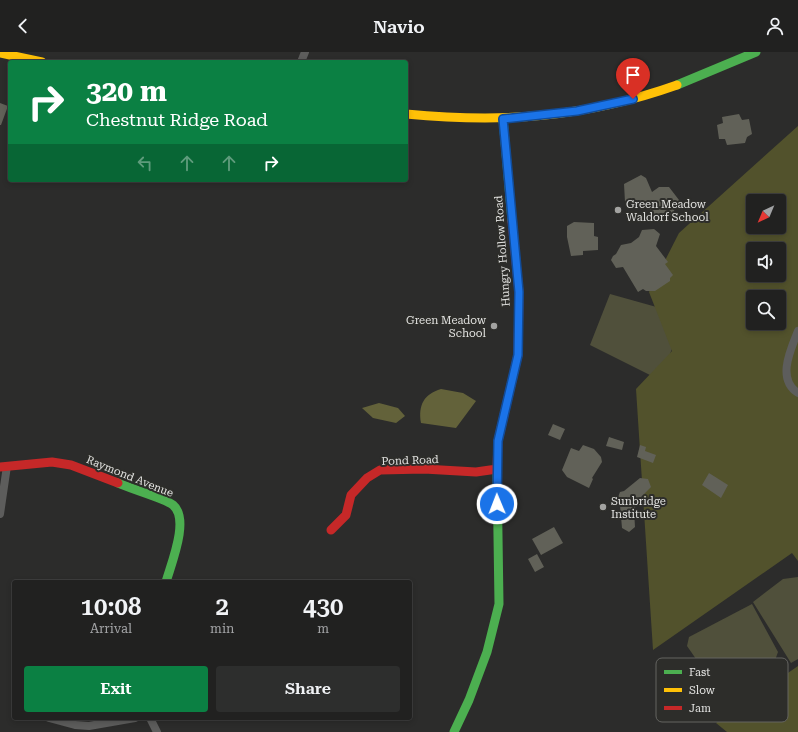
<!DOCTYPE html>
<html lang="en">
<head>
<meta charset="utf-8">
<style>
  :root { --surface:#212120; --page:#2d2e2d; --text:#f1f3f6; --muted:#a2a3a5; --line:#3e3e3e; --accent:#0b8043 }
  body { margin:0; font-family:"Roboto Serif",serif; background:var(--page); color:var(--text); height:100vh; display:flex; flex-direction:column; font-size:15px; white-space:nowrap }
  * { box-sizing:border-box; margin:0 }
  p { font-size:13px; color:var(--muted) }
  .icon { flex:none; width:22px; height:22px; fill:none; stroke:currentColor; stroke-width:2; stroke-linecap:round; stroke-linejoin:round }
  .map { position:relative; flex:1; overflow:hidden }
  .drawer { position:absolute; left:12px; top:528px; width:400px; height:140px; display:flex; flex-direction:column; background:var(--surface); border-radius:4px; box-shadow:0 2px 6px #0003,0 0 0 1px var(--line) }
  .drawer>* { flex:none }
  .guide { position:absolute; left:8px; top:8px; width:400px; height:122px; border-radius:4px; box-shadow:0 2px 6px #0003,0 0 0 1px var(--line); background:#0b8043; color:#fff; overflow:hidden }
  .needle { width:26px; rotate:224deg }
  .tools { position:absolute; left:746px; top:142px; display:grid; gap:8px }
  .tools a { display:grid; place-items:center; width:40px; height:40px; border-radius:4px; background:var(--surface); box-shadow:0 2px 6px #0003,0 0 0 1px var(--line); font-size:20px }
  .pin { position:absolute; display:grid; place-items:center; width:34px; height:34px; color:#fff; margin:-41px -17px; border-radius:50% 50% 50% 0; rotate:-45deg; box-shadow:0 0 4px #0007 }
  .pin .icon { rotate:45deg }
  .me { position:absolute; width:44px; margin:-22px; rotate:359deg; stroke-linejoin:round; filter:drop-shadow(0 0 3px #0008) }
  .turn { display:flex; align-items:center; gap:14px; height:84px; padding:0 12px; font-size:18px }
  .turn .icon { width:52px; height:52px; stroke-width:2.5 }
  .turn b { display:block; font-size:28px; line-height:34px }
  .lanes { display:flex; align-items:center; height:38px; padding:0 12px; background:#0003; justify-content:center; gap:20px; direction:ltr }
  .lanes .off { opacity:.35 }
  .eta { display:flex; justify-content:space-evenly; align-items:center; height:68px; text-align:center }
  .eta b { font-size:24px; font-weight:600; line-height:28px }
  .action { display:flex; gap:8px; margin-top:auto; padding:8px 12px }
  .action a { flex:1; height:46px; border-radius:4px; background:var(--accent); color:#fff; font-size:16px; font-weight:600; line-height:46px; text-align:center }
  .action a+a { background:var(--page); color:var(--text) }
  header { display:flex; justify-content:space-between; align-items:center; height:52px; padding:0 12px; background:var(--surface); font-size:18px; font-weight:600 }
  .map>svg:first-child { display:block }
</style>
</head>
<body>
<header><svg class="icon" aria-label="back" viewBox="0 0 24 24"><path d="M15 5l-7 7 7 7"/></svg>Navio<svg class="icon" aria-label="person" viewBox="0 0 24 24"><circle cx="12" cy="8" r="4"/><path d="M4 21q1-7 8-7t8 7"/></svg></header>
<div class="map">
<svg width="798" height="680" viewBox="0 0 798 680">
  <rect width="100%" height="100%" fill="#2c2c2b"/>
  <path fill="#50503b" d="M 610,242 L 685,263 L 660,328 L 590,293 Z
    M 798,525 L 798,607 L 791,611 L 753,550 L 783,527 Z
    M 752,552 L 778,600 L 769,625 L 728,653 L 687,594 L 689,585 Z"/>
  <path fill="#52522c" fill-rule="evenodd" d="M 798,74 L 798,509 L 792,501 L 653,598 L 636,337 L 672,299 L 649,240 L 679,181 ZM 753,149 L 779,149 L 779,175 L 753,175 ZM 753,197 L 779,197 L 779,223 L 753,223 ZM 753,245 L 779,245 L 779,271 L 753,271 Z
    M 798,614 L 798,680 L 727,680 L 716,671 Z"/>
  <path fill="#63623a" d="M 441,337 L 463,341 L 476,349 L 456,376 L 421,371 C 418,353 424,342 441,337 Z
    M 379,351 L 398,356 L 405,364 L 396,371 L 373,366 L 362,356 Z"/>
  <path fill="#616158" d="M 0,51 L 8,54 L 1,73 L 0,73 Z
    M 739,62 L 742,68 L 749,67 L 752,82 L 747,85 L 745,91 L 727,93 L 725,87 L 719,87 L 717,73 L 723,71 L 722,65 Z
    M 641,123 L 646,126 L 652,140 L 659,135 L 669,135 L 679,148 L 672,163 L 655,164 L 646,152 L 641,156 L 625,150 L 624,132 Z
    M 574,170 L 594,171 L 594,184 L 598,185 L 598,198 L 583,199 L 583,203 L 571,204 L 567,185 L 567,174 Z
    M 654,177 L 660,182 L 656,194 L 668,210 L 665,212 L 673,223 L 670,226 L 670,229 L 655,239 L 646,239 L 643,237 L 638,240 L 623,215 L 616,216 L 611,208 L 613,204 L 616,202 L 621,193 L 631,191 L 639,185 L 642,178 Z
    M 553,372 L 565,377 L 560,388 L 548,383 Z
    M 609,385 L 624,390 L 622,398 L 606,394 Z
    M 583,393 L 594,397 L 601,405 L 602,410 L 592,426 L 593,427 L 589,436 L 567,425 L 562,418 L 571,396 L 579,399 Z
    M 640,393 L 646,395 L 645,399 L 656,403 L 653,411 L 637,405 Z
    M 709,421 L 728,433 L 721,446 L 702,433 Z
    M 640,426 L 648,427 L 651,435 L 639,447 L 634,458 L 635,475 L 629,480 L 622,476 L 620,453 L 616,450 L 620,440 L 624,439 Z
    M 554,475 L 563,491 L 541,503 L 532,487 Z
    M 537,502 L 544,515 L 535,520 L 528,507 Z"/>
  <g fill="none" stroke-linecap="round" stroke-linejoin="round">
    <path stroke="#5d5d5c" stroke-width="8" d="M 301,10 L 305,0
      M 798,279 C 791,297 776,327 798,341
      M 0,462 L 7,414
      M 49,666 L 75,673 L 89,674 L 135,666
      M 150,666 L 157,680"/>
    <path stroke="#4caf50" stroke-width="9" d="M 677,33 L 756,0
      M 503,67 L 512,169
      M 118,431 C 128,436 166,447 173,453 C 190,467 171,512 166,530
      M 454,680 L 469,648 L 487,600 L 499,552 L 497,416"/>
    <path stroke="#ffc107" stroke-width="9" d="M 0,1 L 42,10
      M 406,62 C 503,71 584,66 677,33"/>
    <path stroke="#c62828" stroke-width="9" d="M 0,415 L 52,410 L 71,413 L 118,431
      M 497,416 L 498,389 L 518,303 L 519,240 L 512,169
      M 331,478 L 346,463 L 351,443 L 367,426 L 380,418 L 424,417 L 476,420 L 497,417"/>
  </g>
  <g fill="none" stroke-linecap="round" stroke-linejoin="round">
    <defs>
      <path id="route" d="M 497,452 L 498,389 L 518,303 L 519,240 L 503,67 L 577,59 L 633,47"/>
    </defs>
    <use href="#route" stroke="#114b97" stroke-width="10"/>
    <use href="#route" stroke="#1a73e8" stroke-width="7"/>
  </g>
  <g fill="#a3a3a1" stroke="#2d2d2a" stroke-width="1.5">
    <circle cx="618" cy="158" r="4"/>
    <circle cx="494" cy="274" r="4"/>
    <circle cx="603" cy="455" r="4"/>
  </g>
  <g text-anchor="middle" stroke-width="4" stroke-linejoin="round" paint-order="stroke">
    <g font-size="11" fill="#e3e3e1" stroke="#2d2d2a" text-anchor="start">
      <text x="626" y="156">Green Meadow<tspan x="626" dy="13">Waldorf School</tspan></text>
      <text x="486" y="272" text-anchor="end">Green Meadow<tspan x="486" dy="13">School</tspan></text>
      <text x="611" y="453">Sunbridge<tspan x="611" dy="13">Institute</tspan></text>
    </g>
    <g font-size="11" fill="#e3e3e1" stroke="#2d2d2a">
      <text transform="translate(502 199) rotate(-94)" y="4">Hungry Hollow Road</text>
      <text transform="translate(410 408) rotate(-2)" y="4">Pond Road</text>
      <text transform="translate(130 424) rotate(22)" y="4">Raymond Avenue</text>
    </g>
  </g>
  <rect x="656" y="606" width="132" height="64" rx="6" fill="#2d2d2a" stroke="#646461" stroke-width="1"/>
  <rect x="664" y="618" width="18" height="4" fill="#4caf50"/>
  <rect x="664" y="636" width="18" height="4" fill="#ffc107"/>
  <rect x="664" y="654" width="18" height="4" fill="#c62828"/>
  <g font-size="11" fill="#e3e3e1">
    <text x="689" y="624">Fast</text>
    <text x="689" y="642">Slow</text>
    <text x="689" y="660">Jam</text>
  </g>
</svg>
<div class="tools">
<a><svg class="needle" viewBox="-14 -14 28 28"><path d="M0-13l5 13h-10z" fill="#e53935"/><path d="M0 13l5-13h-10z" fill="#a2a3a5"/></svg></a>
<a><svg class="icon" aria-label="sound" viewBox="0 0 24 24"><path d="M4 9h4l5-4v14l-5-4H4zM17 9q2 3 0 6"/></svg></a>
<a><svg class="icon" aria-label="search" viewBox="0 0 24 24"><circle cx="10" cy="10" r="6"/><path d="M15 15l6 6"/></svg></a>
</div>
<div class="pin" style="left:633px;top:47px;background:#d93025"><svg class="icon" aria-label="arrive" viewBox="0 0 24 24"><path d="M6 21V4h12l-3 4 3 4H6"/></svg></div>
<svg class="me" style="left:497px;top:452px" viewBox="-20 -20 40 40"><circle r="17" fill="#1a73e8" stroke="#fff" stroke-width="3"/><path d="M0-11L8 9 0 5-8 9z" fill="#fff"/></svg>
<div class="guide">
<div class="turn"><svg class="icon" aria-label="right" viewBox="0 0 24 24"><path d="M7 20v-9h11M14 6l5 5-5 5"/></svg><div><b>320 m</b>Chestnut Ridge Road</div></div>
<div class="lanes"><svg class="icon off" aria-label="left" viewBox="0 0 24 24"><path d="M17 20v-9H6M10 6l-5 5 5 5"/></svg><svg class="icon off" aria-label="ahead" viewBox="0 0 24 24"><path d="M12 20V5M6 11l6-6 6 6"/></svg><svg class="icon off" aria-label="ahead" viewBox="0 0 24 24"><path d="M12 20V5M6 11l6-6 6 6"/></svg><svg class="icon" aria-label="right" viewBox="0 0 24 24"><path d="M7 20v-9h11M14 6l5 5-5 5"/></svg></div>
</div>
<section class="drawer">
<div class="eta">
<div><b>10:08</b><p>Arrival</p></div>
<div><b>2</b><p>min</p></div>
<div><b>430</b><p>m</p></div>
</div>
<div class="action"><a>Exit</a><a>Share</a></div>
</section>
</div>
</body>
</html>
